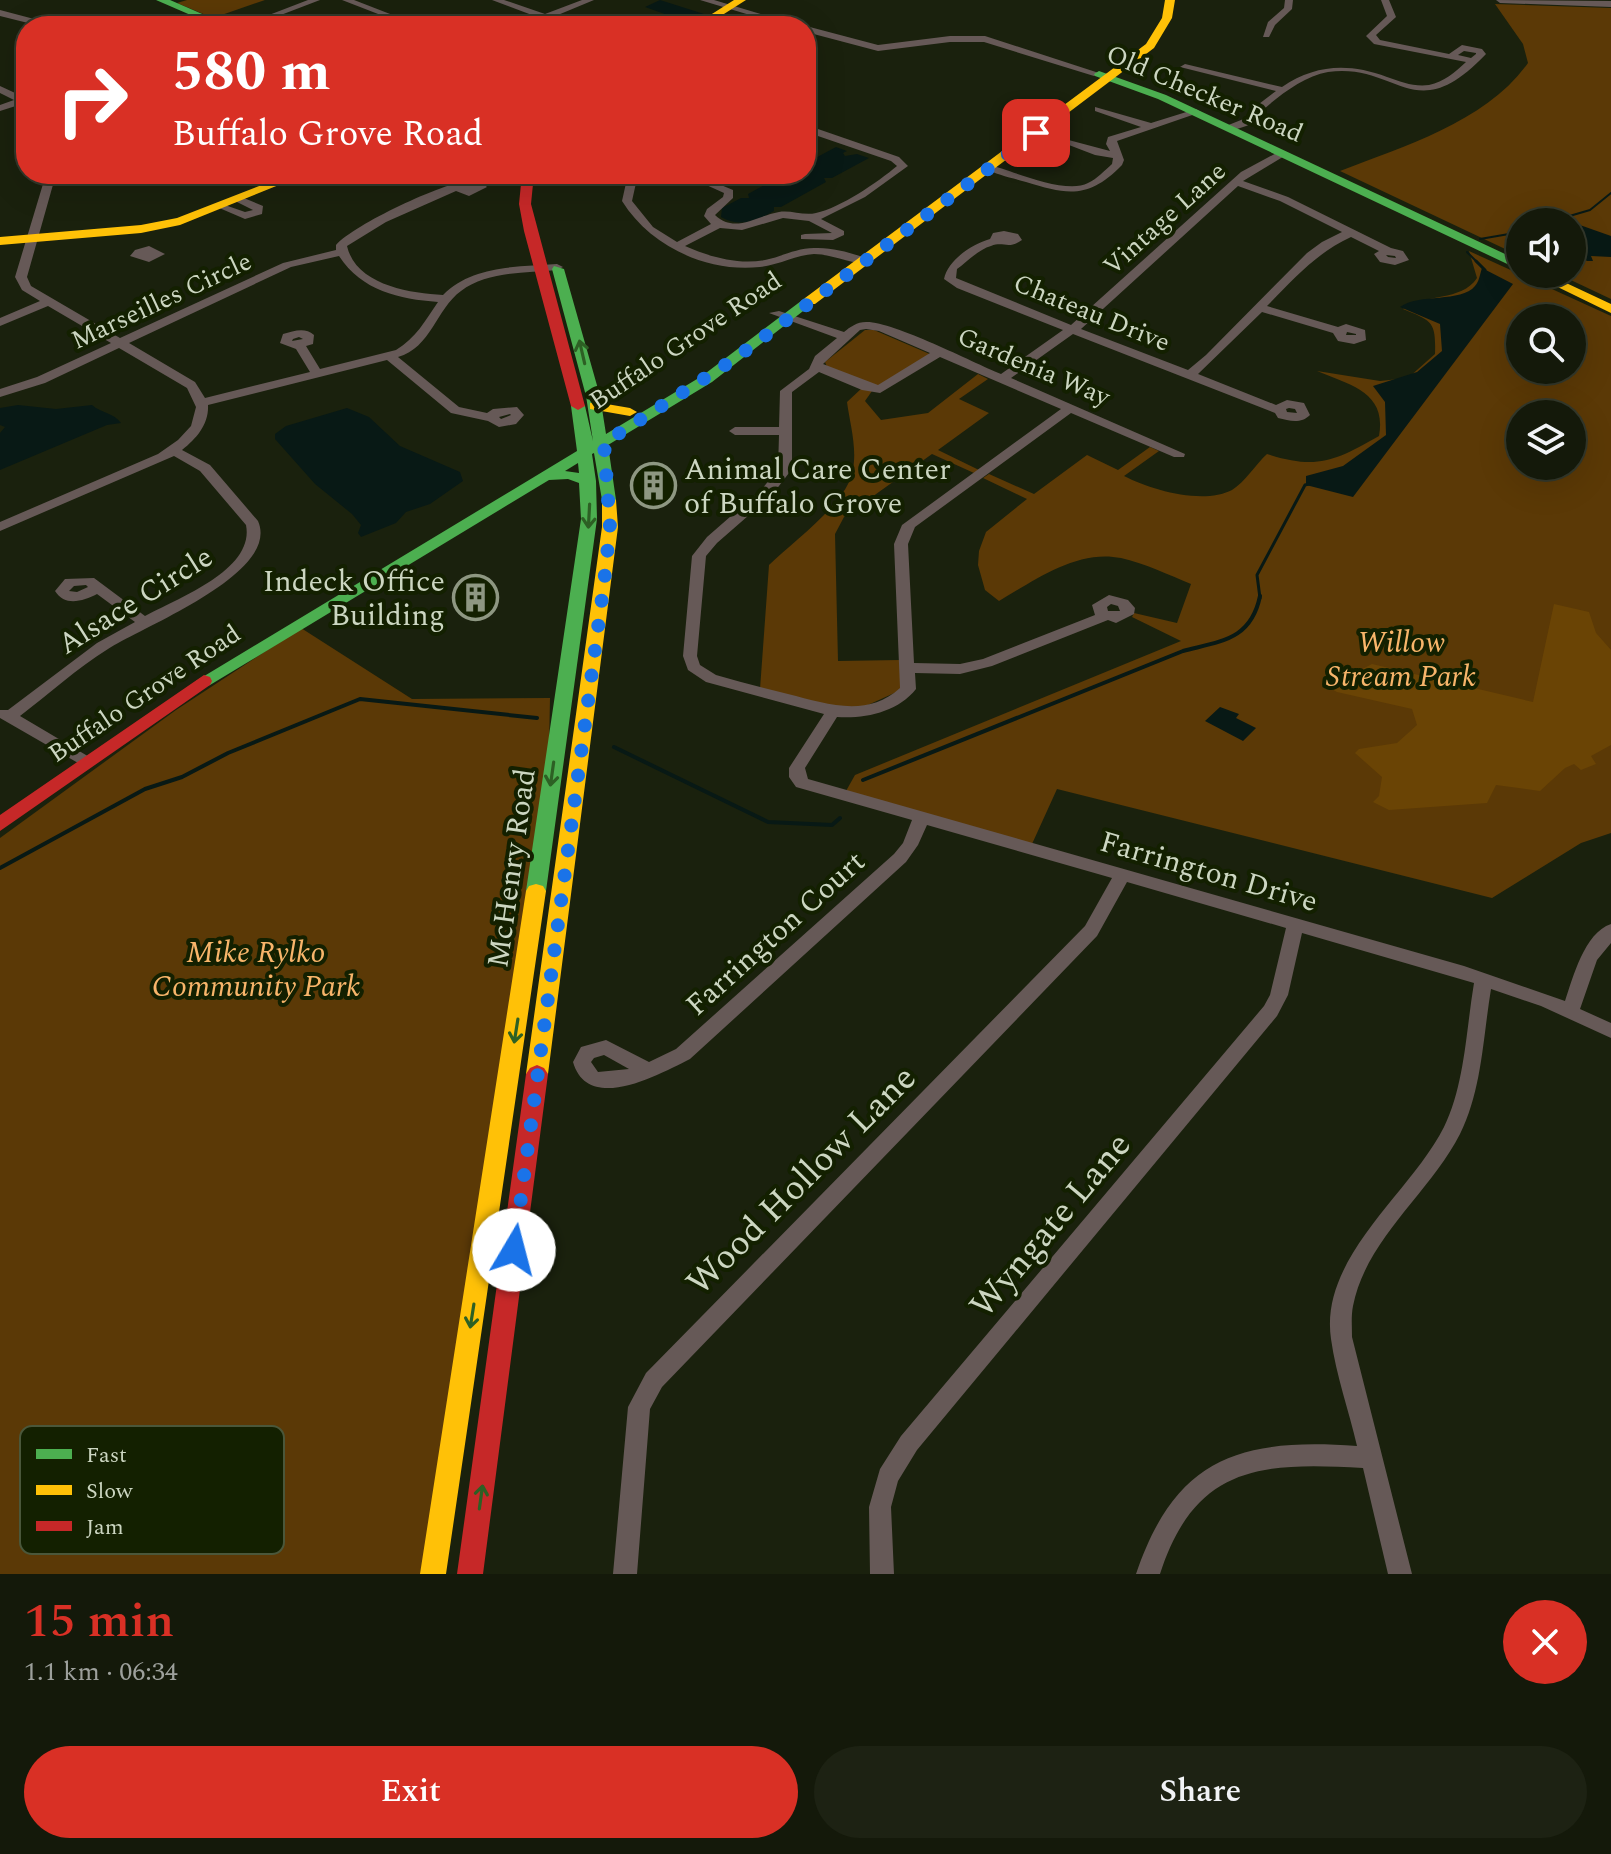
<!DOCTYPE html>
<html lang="en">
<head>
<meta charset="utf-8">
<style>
  :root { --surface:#14190a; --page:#1d2213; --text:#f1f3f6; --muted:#9da09c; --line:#33382b; --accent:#d93025 }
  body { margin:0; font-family:Spectral,serif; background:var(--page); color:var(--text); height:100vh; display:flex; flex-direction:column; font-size:30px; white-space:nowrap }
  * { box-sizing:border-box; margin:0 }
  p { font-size:26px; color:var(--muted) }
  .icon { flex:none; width:44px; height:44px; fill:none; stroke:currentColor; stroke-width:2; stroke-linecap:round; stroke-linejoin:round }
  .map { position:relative; height:1574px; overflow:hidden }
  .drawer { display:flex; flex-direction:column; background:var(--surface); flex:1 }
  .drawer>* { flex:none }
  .top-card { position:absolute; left:16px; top:16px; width:800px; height:168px; border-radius:32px; box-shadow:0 8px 32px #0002,0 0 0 2px var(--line); background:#d93025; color:#fff; overflow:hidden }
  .buttons { position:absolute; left:1506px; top:208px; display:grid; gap:16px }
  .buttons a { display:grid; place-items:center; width:80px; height:80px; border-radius:50%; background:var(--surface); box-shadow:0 8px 32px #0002,0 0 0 2px var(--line); font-size:40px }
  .pin { position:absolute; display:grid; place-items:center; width:68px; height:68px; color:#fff; margin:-34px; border-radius:16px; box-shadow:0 4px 12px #0006 }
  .me { position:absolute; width:88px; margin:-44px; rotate:8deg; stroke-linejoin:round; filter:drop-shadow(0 0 6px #0008) }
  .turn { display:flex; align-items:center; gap:28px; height:168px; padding:0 24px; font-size:36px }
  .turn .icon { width:104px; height:104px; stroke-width:2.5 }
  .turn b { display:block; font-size:56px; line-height:68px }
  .round { display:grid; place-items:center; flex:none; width:84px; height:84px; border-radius:42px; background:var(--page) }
  .headline { display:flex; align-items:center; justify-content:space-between; height:136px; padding:0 24px }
  h1 { font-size:48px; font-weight:600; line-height:60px; color:var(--accent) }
  .cta { display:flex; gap:16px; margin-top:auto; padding:16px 24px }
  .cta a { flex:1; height:92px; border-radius:48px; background:var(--accent); color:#fff; font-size:32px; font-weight:600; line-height:92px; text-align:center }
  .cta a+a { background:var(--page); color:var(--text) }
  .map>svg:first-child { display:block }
</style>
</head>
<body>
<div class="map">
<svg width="1611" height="1574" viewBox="0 0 1611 1574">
  <rect width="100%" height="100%" fill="#1a210d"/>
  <path fill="#5b3906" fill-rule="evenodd" d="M 187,0 L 265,0 L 213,18 L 177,3 Z
    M 1495,4 L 1611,8 L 1611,299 L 1558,274 L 1572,274 L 1572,222 L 1520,222 L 1520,256 L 1340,171 C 1404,146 1486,122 1528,63 L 1523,44 Z
    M 1469,251 L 1611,316 L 1611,833 L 1581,843 L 1492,898 L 1057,789 L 1032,844 L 846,791 L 855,775 L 1181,641 L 1132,617 L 1134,613 L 1177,623 L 1191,584 C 1169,575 1144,563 1121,558 C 1077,549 1035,580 999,601 L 985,590 L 978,565 L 979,551 L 986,532 L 1027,499 L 983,478 L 989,474 L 1034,494 L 1087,455 L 1118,470 L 1150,447 L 1159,451 L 1124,476 C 1151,490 1203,505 1232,490 C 1245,482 1256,464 1267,454 C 1317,470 1335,461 1379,436 C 1387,392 1350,385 1317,371 L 1380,381 L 1408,378 L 1435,354 C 1436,321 1432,321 1403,309 C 1425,293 1461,302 1477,278 ZM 1520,318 L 1572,318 L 1572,370 L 1520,370 ZM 1520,414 L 1572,414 L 1572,466 L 1520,466 Z
    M 865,330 L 874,330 L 932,355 L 882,388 L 827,367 L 825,362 Z
    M 978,374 L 988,379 L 959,399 L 989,413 L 938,450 L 979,470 L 974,473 L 932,454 L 844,517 L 835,534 L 838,661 L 900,660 L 901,690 L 859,709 L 847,710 L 760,689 L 769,565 C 793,542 841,507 851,477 C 859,453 850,425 847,402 L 862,388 L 872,391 L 865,401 L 881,420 L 928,413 Z
    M 301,628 L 412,699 L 550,698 L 549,748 L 422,1574 L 0,1574 L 0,838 L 176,710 Z"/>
  <path fill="#6a4405" d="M 1554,604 L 1589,612 L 1596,633 L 1611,650 L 1611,745 L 1591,756 L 1596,764 L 1581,770 L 1574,764 L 1565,768 L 1540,791 L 1496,785 L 1487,803 L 1389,810 L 1373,802 L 1379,796 L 1382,777 L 1355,753 L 1359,749 L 1397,743 L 1417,725 L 1412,709 L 1337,692 L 1328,687 L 1372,664 L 1533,702 Z"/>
  <path fill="#081915" d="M 660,0 L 704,14 L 686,26 L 669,26 L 674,21 L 673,17 L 645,7 Z
    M 836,147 L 847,151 L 843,153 L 845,156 L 857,154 L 869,158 L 832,178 L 824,178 L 826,182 L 781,207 L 774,207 L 774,211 C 756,221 740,228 721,217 L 722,208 L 741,198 L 749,198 L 748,194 L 785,174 L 806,174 L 806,163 Z
    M 1577,224 L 1611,236 L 1611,257 L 1591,256 L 1593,261 L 1587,261 L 1583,258 L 1572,259 L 1572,225 Z
    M 1482,268 L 1513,284 L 1353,497 L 1306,485 L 1306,476 L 1343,466 L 1386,435 L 1385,402 L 1373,386 L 1417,372 L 1442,351 L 1440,324 L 1400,307 C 1419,293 1461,303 1475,286 C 1479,282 1480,274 1482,268 Z
    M 18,405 L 56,409 L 92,405 C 101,413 114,413 121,423 L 107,425 L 0,470 L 0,433 L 5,427 L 0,425 L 0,408 Z
    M 347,408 L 369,417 L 400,446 L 460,472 L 463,481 L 430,504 L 406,512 L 396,523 L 361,537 L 358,533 L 361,525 L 352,514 L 315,484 L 275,439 L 275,434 L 286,426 Z
    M 1220,707 L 1239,714 L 1236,718 L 1256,728 L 1243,741 L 1205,721 Z"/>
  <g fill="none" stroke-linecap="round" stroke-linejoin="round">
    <path stroke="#081915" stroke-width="2" d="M 1549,222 L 1590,210 L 1611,193
      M 1480,239 L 1509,234
      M 1467,252 L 1478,263"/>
    <path stroke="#081915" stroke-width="3" d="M 1476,261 L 1485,270
      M 1260,598 L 1257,575 L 1305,485 L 1309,484"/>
    <path stroke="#081915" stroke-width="4" d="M 614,747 L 768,822 L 832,825 L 840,818
      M 863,780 L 1183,651 C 1221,641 1251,640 1260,596
      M 0,868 L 145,789 L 182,777 L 228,753 L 360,699 L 537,718"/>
    <path fill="#665957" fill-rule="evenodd" d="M 308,0 L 320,0 L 252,26 L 240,26 Z
      M 342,0 L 354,0 L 421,26 L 409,26 Z
      M 492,0 L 504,0 L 545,14 L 582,0 L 594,0 L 553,17 L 573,26 L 561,26 Z
      M 700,0 L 714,0 L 801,26 L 787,26 Z
      M 1285,0 L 1293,0 L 1292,9 L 1275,25 L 1269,37 L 1263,37 L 1268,22 L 1284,8 Z
      M 1381,0 L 1389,0 L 1396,17 L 1376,35 L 1380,40 L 1449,54 L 1462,45 L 1482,49 L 1486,54 C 1414,130 1398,62 1328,72 C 1305,76 1281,94 1264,109 C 1259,113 1257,119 1252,123 C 1246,127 1236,129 1229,131 L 1224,128 L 1226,126 L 1246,118 L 1255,107 L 1276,91 L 1180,67 L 1185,64 L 1282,87 C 1316,64 1349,63 1387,77 C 1401,82 1414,87 1429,85 C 1444,82 1455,72 1466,62 L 1374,44 L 1366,36 L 1387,16 ZM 1464,51 L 1476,53 L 1476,54 L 1471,58 L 1458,55 Z
      M 1496,0 L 1611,1 L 1611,7 L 1500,3 Z
      M 0,10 L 53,24 L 54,26 L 40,26 L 0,16 Z
      M 597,23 L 615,23 L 619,26 L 593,26 Z
      M 806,26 L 878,45 L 950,36 L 985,36 L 1102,74 L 1094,76 L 984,42 L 950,42 L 878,51 L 806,32 Z
      M 0,86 L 26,98 L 26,105 L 22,104 L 0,111 L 0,105 L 14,100 L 0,93 Z
      M 1095,107 L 1151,123 L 1196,109 L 1201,112 L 1117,141 L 1124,160 L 1122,165 C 1089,199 1068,195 1026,182 C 1013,178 996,175 985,168 L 990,165 C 1013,171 1066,195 1088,183 C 1097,179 1105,170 1112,164 L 1113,158 L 1095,155 L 1061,142 L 1061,138 L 1110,151 L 1106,144 L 1108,137 L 1141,127 L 1095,111 Z
      M 810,129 L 818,129 L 899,157 L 908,166 L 865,197 L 821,219 L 844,231 L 844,235 L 833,240 L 801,239 L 801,235 L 805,234 L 832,233 L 809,221 L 783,218 L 742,230 L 720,228 L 685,246 C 710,257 738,265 765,260 C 781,257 796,248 814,248 C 833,247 851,253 869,259 L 869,263 C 851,265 833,254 814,254 C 796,255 779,265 760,267 C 707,273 650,246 622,201 L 628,174 L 638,174 L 632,201 L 653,227 L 677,242 L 711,224 L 704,216 L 707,209 L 723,197 L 724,193 L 682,174 L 696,174 L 712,181 L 724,174 L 737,174 L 721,185 L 733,190 L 733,198 L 715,215 C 735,234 756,216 779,212 C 791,210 804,216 816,213 C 840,208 878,182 897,166 L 891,161 L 815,135 L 806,138 L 806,131 Z
      M 1282,150 L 1287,153 L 1286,155 L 1243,181 L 1288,197 L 1391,248 L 1403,251 L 1409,260 L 1395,265 L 1380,262 L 1374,254 L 1379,251 L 1351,237 C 1316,253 1294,279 1267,306 L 1338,327 L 1346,324 L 1365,330 L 1366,340 L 1354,344 L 1338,341 L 1333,333 L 1262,312 L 1198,374 L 1276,405 L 1287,400 L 1304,403 L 1310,415 C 1301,424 1290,421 1278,418 L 1275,413 L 1073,334 L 1011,378 L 1185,454 L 1184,457 L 1174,457 L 1071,413 L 915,527 L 908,544 L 914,663 L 960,664 L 983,659 L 1095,615 L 1092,605 L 1109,595 L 1128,600 L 1135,608 L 1134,614 L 1116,623 L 1108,620 L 992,666 L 960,674 L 915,673 L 916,689 C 898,712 865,719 837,717 L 805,768 L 808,779 L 1464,966 L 1565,1001 C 1573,978 1584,933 1611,924 L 1611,943 L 1597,960 L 1580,1009 L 1611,1023 L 1611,1038 L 1541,1006 L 1491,989 C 1483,1037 1482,1090 1460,1134 C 1430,1193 1366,1239 1353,1306 C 1351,1316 1352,1327 1352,1337 L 1412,1574 L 1388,1574 L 1363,1468 C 1262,1462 1195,1465 1160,1574 L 1136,1574 C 1176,1456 1241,1438 1357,1446 C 1349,1411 1336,1375 1331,1339 C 1319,1257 1411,1193 1444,1127 C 1465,1084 1466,1030 1474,983 L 1302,933 L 1288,995 L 1277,1016 L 917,1450 L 898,1481 L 891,1507 L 894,1574 L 870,1574 L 869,1507 L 880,1469 L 901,1436 L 1264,1006 L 1270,995 L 1286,928 L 1127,882 L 1097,936 L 662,1387 L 650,1409 L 637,1574 L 613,1574 L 628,1407 L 646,1373 L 1085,926 L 1112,878 L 927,825 L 918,845 L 906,862 L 690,1059 C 658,1075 588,1114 573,1062 L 581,1047 L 606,1040 L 649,1062 L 676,1049 L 894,854 L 903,843 L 912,820 L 796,787 L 789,777 L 789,768 L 824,714 L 706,682 L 688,670 L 683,656 L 692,556 L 707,537 L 762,489 L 778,469 L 779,435 L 735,435 L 729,431 L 735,427 L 779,427 L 780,391 L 809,369 L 815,356 L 837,338 L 769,313 L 779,311 L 844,332 C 850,327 857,322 866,322 C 892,321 972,362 1001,374 L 1063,330 L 957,288 L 944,279 C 948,260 972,244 990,239 L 993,233 L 1004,231 L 1018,234 L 1022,240 C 1008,250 1004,241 991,246 C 979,249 967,262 957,269 L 956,278 L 1071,325 L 1241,172 ZM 1238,186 L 1280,201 L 1342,232 L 1322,242 L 1307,253 L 1206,355 L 1188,370 L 1081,329 ZM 1386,255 L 1395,256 L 1396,258 L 1388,257 ZM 866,329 L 879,331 L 930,353 L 878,385 L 823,364 L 860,330 ZM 1347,332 L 1356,334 L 1356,335 L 1346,335 ZM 940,357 L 1061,409 L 902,525 L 894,544 L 900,688 C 867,718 827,704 788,694 C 764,688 740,682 716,675 L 700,665 L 697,656 L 706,556 L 717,543 L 772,495 L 792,469 L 792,392 L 819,372 L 862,390 L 880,393 ZM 1289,408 L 1295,409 L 1297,413 L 1287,412 L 1286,409 ZM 1111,604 L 1118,606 L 1120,611 L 1108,611 L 1107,607 ZM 604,1055 L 629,1069 L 598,1072 L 591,1062 L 594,1058 Z
      M 46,174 L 56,174 L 27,277 L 31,286 L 120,338 L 283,263 L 336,250 L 336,245 C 355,224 442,183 471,180 C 478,179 482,182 487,187 L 469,196 L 456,191 L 386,222 L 347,246 C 356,285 409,293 443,295 C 472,265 518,267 557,264 L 563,267 L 557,270 C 526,273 487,271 461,291 C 436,309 431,348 398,357 L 459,407 L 487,413 L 493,409 L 517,407 L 524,415 L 516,424 L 499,427 L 488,421 L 451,413 L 387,360 L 208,405 C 209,424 197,438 182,450 L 210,465 L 258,521 C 281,573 144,626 108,649 C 77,668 49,694 20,716 L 91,758 L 93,762 L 91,766 L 85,767 L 0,718 L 0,710 L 8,710 L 97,643 L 135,622 L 97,594 C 83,601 65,607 55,591 L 65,579 L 94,578 L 145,616 C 178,598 255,570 246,525 L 200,471 L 174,456 L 0,531 L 0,522 L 158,454 L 178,440 L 191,426 L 196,407 L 187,388 L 119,348 L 45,383 L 0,397 L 0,389 L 37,377 L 111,343 L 48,306 L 0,326 L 0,318 L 40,301 L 22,290 L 15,277 ZM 339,256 C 362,291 399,299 438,302 C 425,321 416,338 396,350 L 320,369 L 306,346 L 313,344 L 314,335 C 305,327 294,331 283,334 L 280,343 L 296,349 L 310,372 L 205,398 L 195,382 L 129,343 L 291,267 ZM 299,337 L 303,339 L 292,341 L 293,339 ZM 511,415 L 501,419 L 499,417 L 510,414 ZM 86,585 L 88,587 L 77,592 L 69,591 L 74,586 Z
      M 140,174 L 168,174 L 153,179 Z
      M 312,174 L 346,174 L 328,181 Z
      M 239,196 L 263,206 L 262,214 L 245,219 L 217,207 L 222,204 L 245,212 L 253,210 L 235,201 L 234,199 Z
      M 149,246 L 165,254 L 149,262 L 130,256 L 135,250 Z"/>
    <path fill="#4caf50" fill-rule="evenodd" d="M 156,0 L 170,0 L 230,26 L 216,26 Z
      M 1099,71 L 1166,95 L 1520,261 L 1520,270 L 1158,99 L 1095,76 L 1094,74 Z
      M 554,266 L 564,269 L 600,396 L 606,434 L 702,376 L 805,298 L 816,301 L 712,382 L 608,445 L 616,500 L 614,503 L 604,503 L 602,500 L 594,453 L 592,454 L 596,481 L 597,519 L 546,891 L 543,896 L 529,896 L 526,891 L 581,519 L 579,483 L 568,479 L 549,480 L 210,685 L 204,687 L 196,681 L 577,451 L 571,406 L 573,403 L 583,403 L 585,406 L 593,441 L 586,396 L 552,269 ZM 578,463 L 579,473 L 565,471 Z"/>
    <path fill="#ffc107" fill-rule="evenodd" d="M 734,0 L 746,0 L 705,26 L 693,26 Z
      M 1165,0 L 1175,0 L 1172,18 L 1154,48 L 815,304 L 805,304 L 805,298 L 1146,44 L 1162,18 Z
      M 290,174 L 306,174 L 180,225 L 141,233 L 0,245 L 0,237 L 141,225 L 177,218 Z
      M 1531,274 L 1547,274 L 1611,304 L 1611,313 Z
      M 595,402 L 630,408 L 637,412 L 630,416 L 590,409 L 590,403 Z
      M 609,496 L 616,500 L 618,527 L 548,1074 L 544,1080 L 537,1083 L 530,1080 L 526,1074 L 602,527 L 602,500 Z
      M 536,884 L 543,886 L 546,891 L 446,1574 L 420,1574 L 526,891 L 529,886 Z"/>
    <path fill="#c62828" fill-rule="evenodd" d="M 522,174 L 534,174 L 531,204 L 585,406 L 578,410 L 571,406 L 524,231 L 519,204 Z
      M 204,675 L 210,677 L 212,681 L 210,685 L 0,831 L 0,815 Z
      M 537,1065 L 544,1068 L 548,1074 L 483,1574 L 457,1574 L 526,1074 L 530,1068 Z"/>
  </g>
  <defs><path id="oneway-shaft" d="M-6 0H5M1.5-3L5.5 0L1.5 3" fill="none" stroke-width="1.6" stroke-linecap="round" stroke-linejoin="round" transform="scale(2)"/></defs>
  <g stroke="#2d6024">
    <use href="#oneway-shaft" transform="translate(582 352) rotate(-103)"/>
    <use href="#oneway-shaft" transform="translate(589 516) rotate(93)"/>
    <use href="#oneway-shaft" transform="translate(552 774) rotate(98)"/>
    <use href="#oneway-shaft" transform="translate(516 1031) rotate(99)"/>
    <use href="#oneway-shaft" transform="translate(472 1316) rotate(99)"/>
    <use href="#oneway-shaft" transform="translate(481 1497) rotate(-82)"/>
  </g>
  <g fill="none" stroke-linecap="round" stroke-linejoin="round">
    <path stroke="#1a73e8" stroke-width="14" stroke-dasharray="0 25.2" d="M 514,1250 L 604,583 L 610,527 L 604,443 L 733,360 L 1036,133"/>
  </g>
  <defs>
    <symbol id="building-ring" viewBox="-11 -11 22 22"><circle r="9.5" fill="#132000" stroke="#8e9782" stroke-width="1.5"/><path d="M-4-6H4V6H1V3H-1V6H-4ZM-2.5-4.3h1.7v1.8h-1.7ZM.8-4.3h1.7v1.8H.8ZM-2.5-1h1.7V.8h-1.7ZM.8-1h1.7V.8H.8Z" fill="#8e9782"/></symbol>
  </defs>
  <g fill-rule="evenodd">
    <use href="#building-ring" x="628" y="460" width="51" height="51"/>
    <use href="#building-ring" x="450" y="572" width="51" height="51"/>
  </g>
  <g text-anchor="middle" stroke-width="8" stroke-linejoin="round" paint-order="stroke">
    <g font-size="26" fill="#ccd6c1" stroke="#132000">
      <text transform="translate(1205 93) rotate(23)" y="9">Old Checker Road</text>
      <text transform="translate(1164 218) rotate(-42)" y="9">Vintage Lane</text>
      <text transform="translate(161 300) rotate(-25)" y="9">Marseilles Circle</text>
      <text transform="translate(1092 312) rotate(22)" y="9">Chateau Drive</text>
      <text transform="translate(685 340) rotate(-34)" y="9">Buffalo Grove Road</text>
      <text transform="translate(1034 366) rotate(23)" y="9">Gardenia Way</text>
      <text transform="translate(144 693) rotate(-34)" y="9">Buffalo Grove Road</text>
    </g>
    <g font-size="30" fill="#ccd6c1" stroke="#132000" text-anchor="start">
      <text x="684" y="479">Animal Care Center<tspan x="684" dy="34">of Buffalo Grove</tspan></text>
      <text x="445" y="591" text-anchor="end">Indeck Office<tspan x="445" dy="34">Building</tspan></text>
    </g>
    <g font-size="30" fill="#ccd6c1" stroke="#132000">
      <text transform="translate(135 600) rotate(-32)" y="10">Alsace Circle</text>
      <text transform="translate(511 868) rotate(-82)" y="10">McHenry Road</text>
      <text transform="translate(1209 871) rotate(16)" y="10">Farrington Drive</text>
      <text transform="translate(775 933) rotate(-42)" y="10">Farrington Court</text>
    </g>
    <g font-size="30" font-style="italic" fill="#f8b56a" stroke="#132000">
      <text x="1401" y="652">Willow<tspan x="1401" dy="34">Stream Park</tspan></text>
      <text x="256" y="962">Mike Rylko<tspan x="256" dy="34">Community Park</tspan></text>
    </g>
    <g font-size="36" fill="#ccd6c1" stroke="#132000">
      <text transform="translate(800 1179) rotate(-45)" y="13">Wood Hollow Lane</text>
      <text transform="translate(1049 1224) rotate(-50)" y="13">Wyngate Lane</text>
    </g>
  </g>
  <rect x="20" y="1426" width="264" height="128" rx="12" fill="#132000" stroke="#4a573a" stroke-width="2"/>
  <rect x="36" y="1449" width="36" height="10" fill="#4caf50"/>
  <rect x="36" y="1485" width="36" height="10" fill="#ffc107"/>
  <rect x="36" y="1521" width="36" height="10" fill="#c62828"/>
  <g font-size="22" fill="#ccd6c1">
    <text x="86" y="1462">Fast</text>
    <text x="86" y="1498">Slow</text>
    <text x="86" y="1534">Jam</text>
  </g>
</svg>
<div class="buttons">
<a><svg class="icon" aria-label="sound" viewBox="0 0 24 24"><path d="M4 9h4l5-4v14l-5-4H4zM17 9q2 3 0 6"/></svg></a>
<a><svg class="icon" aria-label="search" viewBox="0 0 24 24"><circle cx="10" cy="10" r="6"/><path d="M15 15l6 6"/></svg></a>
<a><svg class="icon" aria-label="layers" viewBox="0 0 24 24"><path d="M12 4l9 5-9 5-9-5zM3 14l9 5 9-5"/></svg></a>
</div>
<div class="pin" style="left:1036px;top:133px;background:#d93025"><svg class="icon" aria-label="arrive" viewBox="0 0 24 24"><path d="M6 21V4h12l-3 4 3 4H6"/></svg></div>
<svg class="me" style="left:514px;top:1250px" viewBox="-20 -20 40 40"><circle r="19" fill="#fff"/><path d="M0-13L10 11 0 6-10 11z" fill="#1a73e8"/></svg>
<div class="top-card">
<div class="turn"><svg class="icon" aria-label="right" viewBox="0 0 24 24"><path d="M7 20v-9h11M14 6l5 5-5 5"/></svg><div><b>580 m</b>Buffalo Grove Road</div></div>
</div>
</div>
<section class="drawer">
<div class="headline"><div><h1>15 min</h1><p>1.1 km · 06:34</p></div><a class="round" style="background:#d93025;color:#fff"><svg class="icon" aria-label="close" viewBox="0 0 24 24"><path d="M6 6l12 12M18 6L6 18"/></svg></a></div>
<div class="cta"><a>Exit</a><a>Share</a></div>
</section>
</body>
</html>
